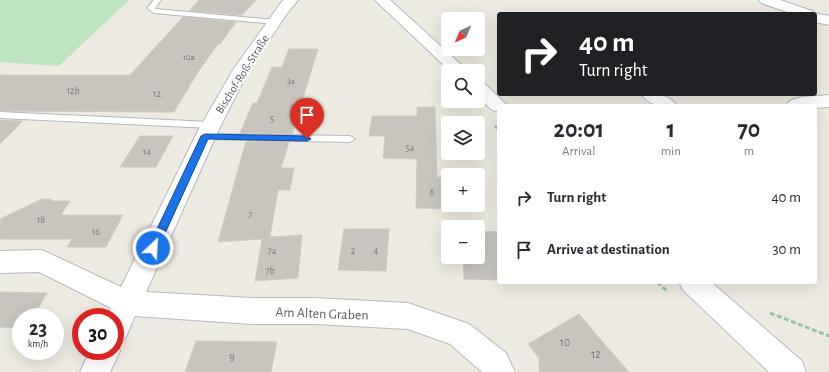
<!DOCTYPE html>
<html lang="en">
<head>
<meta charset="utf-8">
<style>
  :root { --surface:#fff; --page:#f2f2f3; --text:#2b2b33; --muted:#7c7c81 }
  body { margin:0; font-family:"Alegreya Sans",sans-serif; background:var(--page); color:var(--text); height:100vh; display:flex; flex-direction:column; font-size:15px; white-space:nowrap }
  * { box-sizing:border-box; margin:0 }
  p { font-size:13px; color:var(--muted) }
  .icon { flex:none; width:22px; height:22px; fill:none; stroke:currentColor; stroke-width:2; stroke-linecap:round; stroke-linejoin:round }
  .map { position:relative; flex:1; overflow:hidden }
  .sheet { position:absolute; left:497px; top:104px; width:320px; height:180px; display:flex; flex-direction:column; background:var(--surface); border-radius:4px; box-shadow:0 4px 16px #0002 }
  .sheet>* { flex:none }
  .banner { position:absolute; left:497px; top:12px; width:320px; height:84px; border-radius:4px; box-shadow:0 4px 16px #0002; background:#202124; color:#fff; overflow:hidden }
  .needle { width:26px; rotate:224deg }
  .tools { position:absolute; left:441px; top:12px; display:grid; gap:8px }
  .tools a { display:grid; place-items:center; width:44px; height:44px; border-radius:4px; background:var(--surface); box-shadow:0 4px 16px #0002; font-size:20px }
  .speed { position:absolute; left:12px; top:308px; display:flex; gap:8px; font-size:20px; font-weight:700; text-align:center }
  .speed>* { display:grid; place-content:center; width:52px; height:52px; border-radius:50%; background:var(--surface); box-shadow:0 4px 16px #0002; line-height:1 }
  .speed small { font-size:10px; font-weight:400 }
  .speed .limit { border:6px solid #d22; background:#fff; color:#111 }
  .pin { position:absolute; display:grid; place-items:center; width:34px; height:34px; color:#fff; margin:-41px -17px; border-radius:50% 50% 50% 0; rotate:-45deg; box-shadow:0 0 4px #0007 }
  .pin .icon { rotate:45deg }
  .me { position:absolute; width:44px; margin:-22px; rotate:25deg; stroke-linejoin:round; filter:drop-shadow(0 0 3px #0008) }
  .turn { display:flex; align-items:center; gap:14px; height:84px; padding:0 16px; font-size:18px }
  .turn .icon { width:52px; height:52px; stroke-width:2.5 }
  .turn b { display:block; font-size:28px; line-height:34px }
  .eta { display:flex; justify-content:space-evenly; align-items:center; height:68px; text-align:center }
  .eta b { font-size:24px; font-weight:700; line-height:28px }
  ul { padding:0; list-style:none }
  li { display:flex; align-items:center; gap:12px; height:52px; padding:0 16px }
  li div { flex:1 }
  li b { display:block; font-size:15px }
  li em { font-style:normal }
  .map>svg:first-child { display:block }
</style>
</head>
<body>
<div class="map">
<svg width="829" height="372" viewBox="0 0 829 372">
  <rect width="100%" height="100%" fill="#edeae1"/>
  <path fill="#bee5bd" d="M 0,0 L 129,0 L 59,66 L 0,62 Z"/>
  <path fill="#c8c5bf" stroke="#d2ccc0" d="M 199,0 L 256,0 L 242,15 L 189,11 Z
    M 183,17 L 236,22 L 220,44 L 218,44 L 198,72 L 174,112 L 0,111 L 0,75 L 130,75 Z
    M 289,49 L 318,49 L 292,134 L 240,133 L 253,103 L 257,103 L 272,67 L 282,67 Z
    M 417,107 L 435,107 L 437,177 L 448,177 L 448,209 L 416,208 L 417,159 L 383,158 L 385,136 L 369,136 L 372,116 L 417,116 Z
    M 0,120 L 23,121 L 0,144 Z
    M 140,136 L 173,136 L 156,167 L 120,167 Z
    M 246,141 L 289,142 L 281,168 L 294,168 L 290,190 L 278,190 L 270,237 L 302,235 L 298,278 L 255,281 L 262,239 L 218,242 Z
    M 42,199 L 51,199 L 52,201 L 70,201 L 61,215 L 123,215 L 106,247 L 67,247 L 72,239 L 0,239 L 0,219 Z
    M 344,229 L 389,229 L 386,271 L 338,270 Z
    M 478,231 L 499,232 L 499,280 L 464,279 L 463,257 L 478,257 Z
    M 0,292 L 47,293 L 33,317 L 21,317 L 21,328 L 0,327 Z
    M 579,314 L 601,340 L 629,372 L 539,372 L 539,358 L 528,344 Z
    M 196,341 L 277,342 L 271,372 L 185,372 Z"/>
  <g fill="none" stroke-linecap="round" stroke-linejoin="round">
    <defs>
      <path id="service" d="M 154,0 L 161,0 L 155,8 L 156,9 L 275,20 L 279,22 L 275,24 L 154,13 L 147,8 Z
        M 0,112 L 211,122 L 216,125 L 211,128 L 0,118 Z
        M 205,134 L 350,136 L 355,139 L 350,142 L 201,139 L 200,137 Z"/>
      <path id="minor" d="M 283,0 L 298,0 L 288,12 L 249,70 L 219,129 L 146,292 L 252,298 L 315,298 L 408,303 L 469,324 L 506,353 L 515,372 L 482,372 L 450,344 L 408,329 L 315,324 L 252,324 L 135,316 L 125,339 L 116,342 L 120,351 L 110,372 L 80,372 L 90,351 L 115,351 L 115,317 L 106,317 L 111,308 L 39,272 L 0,273 L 0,251 L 42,250 L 121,287 L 199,129 L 233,70 Z
        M 759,0 L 780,0 L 812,11 L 814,13 L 829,16 L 829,25 L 815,22 L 815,14 L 793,14 L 761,3 Z
        M 641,94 C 655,94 668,93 677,106 C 663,106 650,107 641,94 Z
        M 829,95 L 829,107 L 815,108 L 815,106 L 785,106 C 793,94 816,97 829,95 Z"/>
      <path id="secondary" d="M 375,0 L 390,0 L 468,71 L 450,71 Z
        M 478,82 L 484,83 L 508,106 L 499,106 L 499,112 L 492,110 L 478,97 Z
        M 679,282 L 711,282 L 802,361 L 806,372 L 769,372 L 683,290 Z"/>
    </defs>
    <use href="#service" stroke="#b4b8bc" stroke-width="2"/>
    <use href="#minor" stroke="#b4b8bc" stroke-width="2"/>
    <use href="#secondary" stroke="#b5b9be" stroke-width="2"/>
    <path stroke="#96c6a2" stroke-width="2.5" stroke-dasharray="3.5 2" stroke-linecap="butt" d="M 495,126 L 499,130"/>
    <path stroke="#96c6a2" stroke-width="3" stroke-dasharray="5 2.5" stroke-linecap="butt" d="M 657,282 L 667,291
      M 770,313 L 829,336"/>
    <use href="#service" fill="#fff" fill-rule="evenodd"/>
    <use href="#minor" fill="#fff" fill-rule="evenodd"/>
    <use href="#secondary" fill="#fff" fill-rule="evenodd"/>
  </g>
  <path fill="#1a73e8" stroke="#114b97" d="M 205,134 L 307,136 L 311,139 L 307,141 L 208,139 L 157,251 L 153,252 L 149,251 L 148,248 L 201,136 Z"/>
  <g text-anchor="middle" stroke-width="4" stroke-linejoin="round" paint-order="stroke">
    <g font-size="9" fill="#767879">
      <text x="189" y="60">10a</text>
      <text x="291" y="84">3a</text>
    </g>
    <g font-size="10" fill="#767879">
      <text x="73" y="94">12b</text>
      <text x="157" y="97">12</text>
      <text x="272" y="122">5</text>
      <text x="410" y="151">5a</text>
      <text x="147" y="155">14</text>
      <text x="432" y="195">6</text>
      <text x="250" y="218">7</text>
      <text x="41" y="223">18</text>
      <text x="96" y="235">16</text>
      <text x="272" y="254">7a</text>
      <text x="353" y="254">2</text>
      <text x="376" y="254">4</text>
      <text x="270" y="274">7b</text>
    </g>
    <g font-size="12" fill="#5a5e62" stroke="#fff">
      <text transform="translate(242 74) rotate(-58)" y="4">Bischof-Roß-Straße</text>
    </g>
    <g font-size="12" fill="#767879">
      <text x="565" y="346">10</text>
      <text x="596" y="358">12</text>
      <text x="232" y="361">9</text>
    </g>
    <g font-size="14" fill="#5a5e62" stroke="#fff">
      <text transform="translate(322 313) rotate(2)" y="5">Am Alten Graben</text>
    </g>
  </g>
</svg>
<div class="tools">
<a><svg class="needle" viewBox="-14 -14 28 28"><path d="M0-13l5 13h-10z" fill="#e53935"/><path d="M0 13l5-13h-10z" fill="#7c7c81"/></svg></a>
<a><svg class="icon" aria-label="search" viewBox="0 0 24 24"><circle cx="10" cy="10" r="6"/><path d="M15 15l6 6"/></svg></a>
<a><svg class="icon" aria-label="layers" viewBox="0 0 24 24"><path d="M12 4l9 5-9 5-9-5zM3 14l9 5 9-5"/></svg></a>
<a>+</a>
<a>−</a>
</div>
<div class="speed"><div>23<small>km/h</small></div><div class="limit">30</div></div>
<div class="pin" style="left:307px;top:139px;background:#d93025"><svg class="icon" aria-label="arrive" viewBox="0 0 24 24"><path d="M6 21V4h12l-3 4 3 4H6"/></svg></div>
<svg class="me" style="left:153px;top:248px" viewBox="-20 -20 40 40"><circle r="17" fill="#1a73e8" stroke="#fff" stroke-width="3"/><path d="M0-11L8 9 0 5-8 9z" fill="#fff"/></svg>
<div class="banner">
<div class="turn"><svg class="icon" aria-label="right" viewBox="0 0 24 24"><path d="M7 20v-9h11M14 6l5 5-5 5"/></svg><div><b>40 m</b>Turn right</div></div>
</div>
<section class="sheet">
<div class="eta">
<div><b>20:01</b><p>Arrival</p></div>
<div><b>1</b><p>min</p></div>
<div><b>70</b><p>m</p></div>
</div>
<ul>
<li><svg class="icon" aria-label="right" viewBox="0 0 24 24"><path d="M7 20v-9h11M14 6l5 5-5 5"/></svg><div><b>Turn right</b></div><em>40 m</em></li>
<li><svg class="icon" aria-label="arrive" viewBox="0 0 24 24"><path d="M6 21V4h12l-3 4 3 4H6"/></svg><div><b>Arrive at destination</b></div><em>30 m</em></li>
</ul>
</section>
</div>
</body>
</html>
